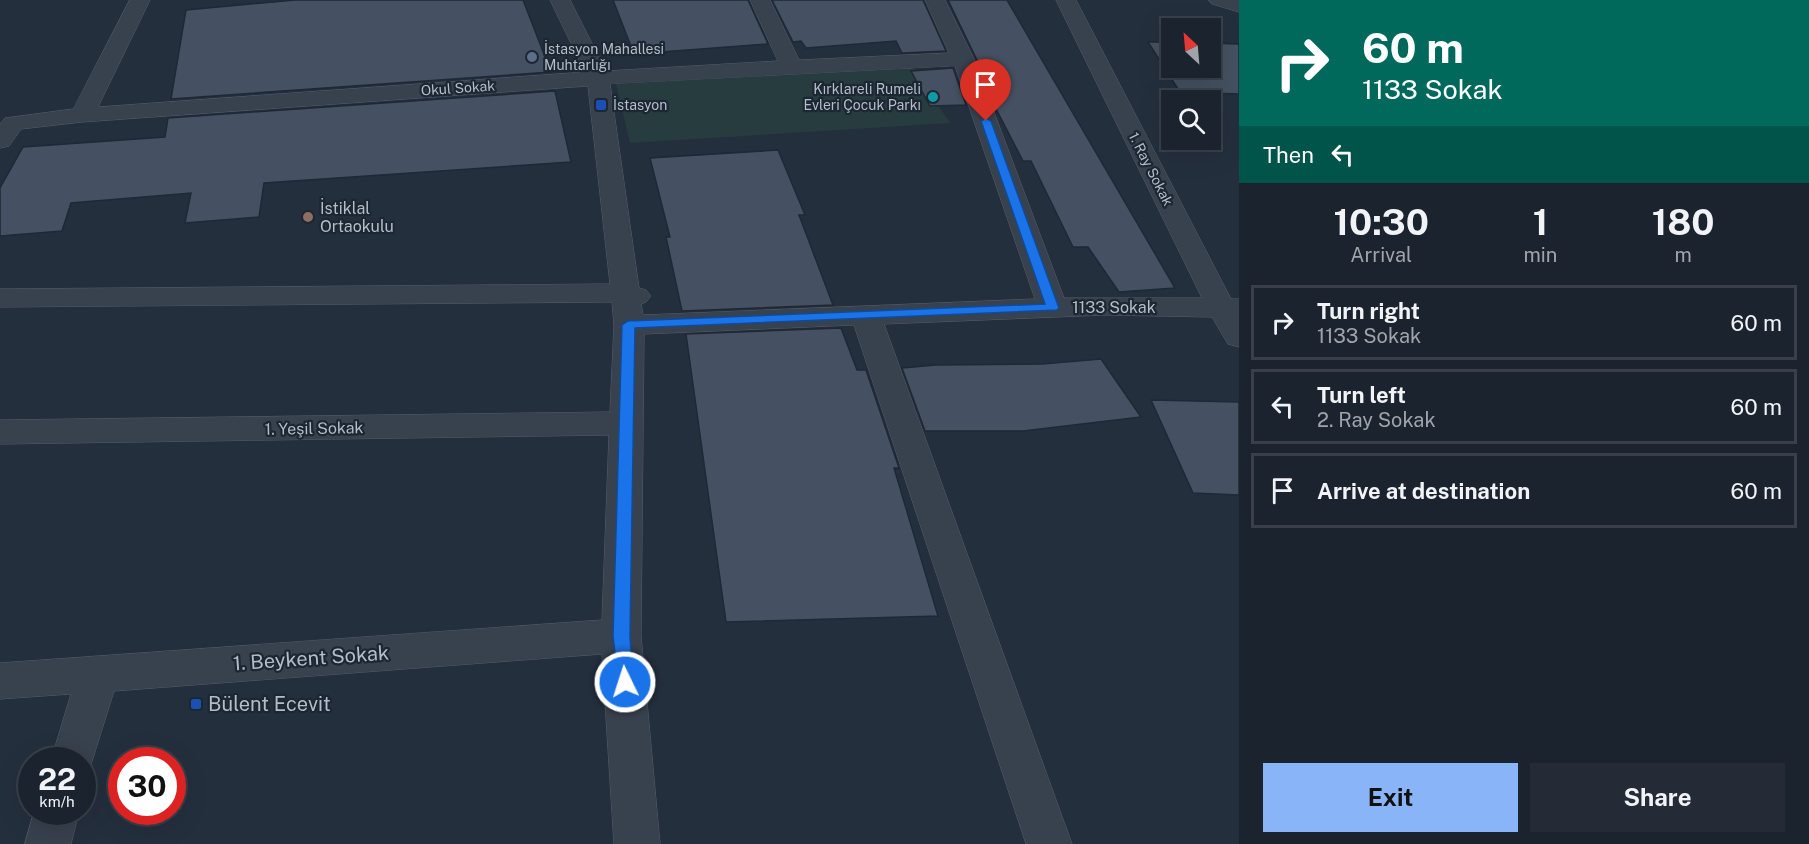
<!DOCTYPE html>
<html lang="en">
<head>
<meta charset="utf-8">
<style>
  :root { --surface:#1b232e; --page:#242b36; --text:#f1f3f6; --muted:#a0a4aa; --line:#39404a; --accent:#8ab4f8 }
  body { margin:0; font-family:"Public Sans",sans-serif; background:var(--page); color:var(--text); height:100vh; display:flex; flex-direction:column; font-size:22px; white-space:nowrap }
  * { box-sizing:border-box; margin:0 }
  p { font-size:20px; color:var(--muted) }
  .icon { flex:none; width:33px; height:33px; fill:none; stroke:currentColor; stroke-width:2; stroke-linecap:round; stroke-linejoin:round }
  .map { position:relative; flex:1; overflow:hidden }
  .drawer { display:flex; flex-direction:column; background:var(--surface); width:570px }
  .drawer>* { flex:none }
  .top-card { background:#00695c; color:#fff; overflow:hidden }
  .needle { width:39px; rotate:334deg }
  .controls { position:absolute; left:1161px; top:18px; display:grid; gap:12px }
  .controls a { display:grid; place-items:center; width:60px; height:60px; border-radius:0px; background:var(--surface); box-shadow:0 6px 24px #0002,0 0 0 2px var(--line); font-size:30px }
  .speed { position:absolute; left:18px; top:747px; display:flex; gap:12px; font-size:30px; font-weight:700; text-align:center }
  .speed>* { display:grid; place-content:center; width:78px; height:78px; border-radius:50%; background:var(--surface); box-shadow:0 6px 24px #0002,0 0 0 2px var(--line); line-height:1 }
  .speed small { font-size:15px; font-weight:400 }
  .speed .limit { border:9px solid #d22; background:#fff; color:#111 }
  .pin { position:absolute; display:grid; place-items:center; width:51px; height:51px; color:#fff; margin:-62px -26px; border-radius:50% 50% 50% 0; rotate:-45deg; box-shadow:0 0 6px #0007 }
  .pin .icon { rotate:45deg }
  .me { position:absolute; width:66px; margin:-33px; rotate:356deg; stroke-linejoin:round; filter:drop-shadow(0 0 4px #0008) }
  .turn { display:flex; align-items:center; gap:21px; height:126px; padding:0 24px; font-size:27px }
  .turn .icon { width:78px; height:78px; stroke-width:2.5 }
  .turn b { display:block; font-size:42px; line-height:51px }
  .then { display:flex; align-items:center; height:57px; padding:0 24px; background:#0003; gap:12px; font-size:22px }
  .eta { display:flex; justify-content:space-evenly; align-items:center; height:102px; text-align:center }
  .eta b { font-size:36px; font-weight:700; line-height:42px }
  .cta { display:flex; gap:12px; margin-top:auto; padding:12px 24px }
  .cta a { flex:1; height:69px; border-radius:0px; background:var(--accent); color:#111; font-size:24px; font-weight:700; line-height:69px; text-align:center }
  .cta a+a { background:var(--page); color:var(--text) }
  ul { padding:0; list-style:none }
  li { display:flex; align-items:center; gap:18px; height:75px; margin:0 12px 9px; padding:0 12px; border:3px solid var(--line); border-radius:0px }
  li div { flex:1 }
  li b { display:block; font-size:22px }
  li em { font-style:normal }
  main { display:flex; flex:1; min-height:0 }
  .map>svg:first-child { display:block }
</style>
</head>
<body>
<main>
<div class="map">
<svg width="1239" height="844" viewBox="0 0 1239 844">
  <rect width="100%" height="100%" fill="#242f3e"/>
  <path fill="#263c3f" d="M 912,67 L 950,123 L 630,143 L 616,84 Z"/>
  <path fill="#455162" stroke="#1f2835" stroke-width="1.5" d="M 295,0 L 523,0 L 551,72 L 171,99 L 186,10 Z
    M 613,0 L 748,0 L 768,44 L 634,54 Z
    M 772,0 L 923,0 L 946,51 L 902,53 L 896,41 L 806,48 L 801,41 L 793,42 Z
    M 948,0 L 1007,0 L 1175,288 L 1119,292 L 1088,247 L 1073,247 L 1031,161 L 1023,161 L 993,103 L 976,58 Z
    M 1148,42 L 1172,42 L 1172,68 L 1210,68 L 1210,43 L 1239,44 L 1239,94 L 1180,92 Z
    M 953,68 L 966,105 L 930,106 L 911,71 Z
    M 555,91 L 571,162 L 264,183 L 259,217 L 185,223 L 191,193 L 71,203 L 62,231 L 0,236 L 0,188 L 23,147 L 165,137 L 168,118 Z
    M 778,150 L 805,215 L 799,215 L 833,305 L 682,311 L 666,237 L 670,237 L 650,158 Z
    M 841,328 L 857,370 L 866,370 L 899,468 L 894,468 L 938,616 L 726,622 L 686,334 Z
    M 1101,359 L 1141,417 L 1023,431 L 925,431 L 902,368 L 936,365 L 1042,364 Z
    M 1151,400 L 1239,402 L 1239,495 L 1193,493 Z"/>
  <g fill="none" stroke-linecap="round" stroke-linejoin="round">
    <defs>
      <path id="minor" d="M 130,0 L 150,0 L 98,107 L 585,72 L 550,0 L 570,0 L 606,71 L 778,61 L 750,0 L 770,0 L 799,60 L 949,53 L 925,0 L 945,0 L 974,59 L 1064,298 L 1202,298 L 1056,0 L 1076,0 L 1231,299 L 1239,299 L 1239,347 L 1228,344 L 1212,317 L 1105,315 L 884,324 L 1072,844 L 1026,844 L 854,325 L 644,334 L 641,636 L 660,844 L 614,844 L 602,654 L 114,691 L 88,774 L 82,777 L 82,760 L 51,760 L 71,694 L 0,699 L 0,663 L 602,620 L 609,435 L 0,444 L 0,420 L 610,412 L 614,325 L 612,302 L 0,307 L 0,289 L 610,284 L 588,86 L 82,122 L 21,129 L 9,146 L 0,148 L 0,124 L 5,118 L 73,109 ZM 955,66 L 1035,299 L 643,315 L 641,304 L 646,302 L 651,296 L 646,290 L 639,288 L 610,84 Z
        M 34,812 L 79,812 L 71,844 L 25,844 Z"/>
      <path id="tertiary" d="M 1209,0 L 1239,0 L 1239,12 L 1212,4 Z"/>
    </defs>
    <use href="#minor" stroke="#565f6c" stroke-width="1"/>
    <use href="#tertiary" stroke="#565f6c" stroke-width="1"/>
    <use href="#minor" fill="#38414e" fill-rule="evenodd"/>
    <use href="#tertiary" fill="#38414e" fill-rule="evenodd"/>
  </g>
  <path fill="#1a73e8" stroke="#114b97" stroke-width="1.5" d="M 986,118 L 991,121 L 1059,308 L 1057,310 L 635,328 L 630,636 L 633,682 L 631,687 L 625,690 L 619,687 L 613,636 L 622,325 L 628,321 L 1045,304 L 981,121 Z"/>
  <circle fill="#5c6f8a" stroke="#1d2633" stroke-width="2" cx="532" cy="57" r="6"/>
  <circle fill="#0f9aa8" stroke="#1d2633" stroke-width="2" cx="933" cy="97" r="6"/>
  <g fill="#1a4fb4" stroke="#1d2633" stroke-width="2">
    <rect x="595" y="99" width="12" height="12" rx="3"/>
    <rect x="190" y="698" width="12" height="12" rx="3"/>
  </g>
  <circle fill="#8d6e63" stroke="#1d2633" stroke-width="2" cx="308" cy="217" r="6"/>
  <g text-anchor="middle" stroke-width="4.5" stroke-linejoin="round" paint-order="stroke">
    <g font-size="14" fill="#b4bcc9" stroke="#1d2633" text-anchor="start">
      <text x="544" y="54">İstasyon Mahallesi<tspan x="544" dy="16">Muhtarlığı</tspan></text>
      <text x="921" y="94" text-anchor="end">Kırklareli Rumeli<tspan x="921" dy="16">Evleri Çocuk Parkı</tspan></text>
      <text x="613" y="110">İstasyon</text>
    </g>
    <g font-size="14" fill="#b4bcc9" stroke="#1d2633">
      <text transform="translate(458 88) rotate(-4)" y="5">Okul Sokak</text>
      <text transform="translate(1151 169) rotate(63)" y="5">1. Ray Sokak</text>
    </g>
    <g font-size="16" fill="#b4bcc9" stroke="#1d2633" text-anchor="start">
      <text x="320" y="214">İstiklal<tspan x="320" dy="18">Ortaokulu</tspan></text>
    </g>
    <g font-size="16" fill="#b4bcc9" stroke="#1d2633">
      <text x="1114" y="313">1133 Sokak</text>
      <text transform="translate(314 428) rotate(-1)" y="6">1. Yeşil Sokak</text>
    </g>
    <g font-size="20" fill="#b4bcc9" stroke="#1d2633">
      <text transform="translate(311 658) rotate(-4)" y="7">1. Beykent Sokak</text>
    </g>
    <g font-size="20" fill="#b4bcc9" stroke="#1d2633" text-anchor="start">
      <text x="208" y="711">Bülent Ecevit</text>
    </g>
  </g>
</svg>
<div class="controls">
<a><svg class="needle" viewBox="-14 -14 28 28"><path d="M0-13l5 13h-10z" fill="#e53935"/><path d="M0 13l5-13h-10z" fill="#a0a4aa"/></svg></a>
<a><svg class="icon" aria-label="search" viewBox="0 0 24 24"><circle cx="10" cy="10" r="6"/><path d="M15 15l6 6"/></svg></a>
</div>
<div class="speed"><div>22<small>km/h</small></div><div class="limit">30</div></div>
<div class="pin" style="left:986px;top:121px;background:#d93025"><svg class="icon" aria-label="arrive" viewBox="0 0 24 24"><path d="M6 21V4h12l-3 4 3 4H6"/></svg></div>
<svg class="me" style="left:625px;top:682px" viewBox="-20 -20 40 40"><circle r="17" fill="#1a73e8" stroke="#fff" stroke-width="3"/><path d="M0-11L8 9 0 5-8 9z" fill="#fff"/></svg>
</div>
<section class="drawer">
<div class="top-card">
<div class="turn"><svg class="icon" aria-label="right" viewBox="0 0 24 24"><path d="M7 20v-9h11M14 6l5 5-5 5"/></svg><div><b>60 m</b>1133 Sokak</div></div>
<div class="then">Then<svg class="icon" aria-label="left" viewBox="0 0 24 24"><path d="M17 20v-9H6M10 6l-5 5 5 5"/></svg></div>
</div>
<div class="eta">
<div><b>10:30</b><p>Arrival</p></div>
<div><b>1</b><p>min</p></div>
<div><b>180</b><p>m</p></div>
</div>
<ul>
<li><svg class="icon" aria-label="right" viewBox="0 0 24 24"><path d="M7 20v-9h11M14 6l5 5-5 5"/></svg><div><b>Turn right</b><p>1133 Sokak</p></div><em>60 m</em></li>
<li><svg class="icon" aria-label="left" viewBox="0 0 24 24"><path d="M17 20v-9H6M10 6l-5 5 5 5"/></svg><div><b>Turn left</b><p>2. Ray Sokak</p></div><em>60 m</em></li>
<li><svg class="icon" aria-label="arrive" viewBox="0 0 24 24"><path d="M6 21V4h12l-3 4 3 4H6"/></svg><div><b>Arrive at destination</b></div><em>60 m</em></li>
</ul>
<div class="cta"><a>Exit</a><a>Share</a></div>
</section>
</main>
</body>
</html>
